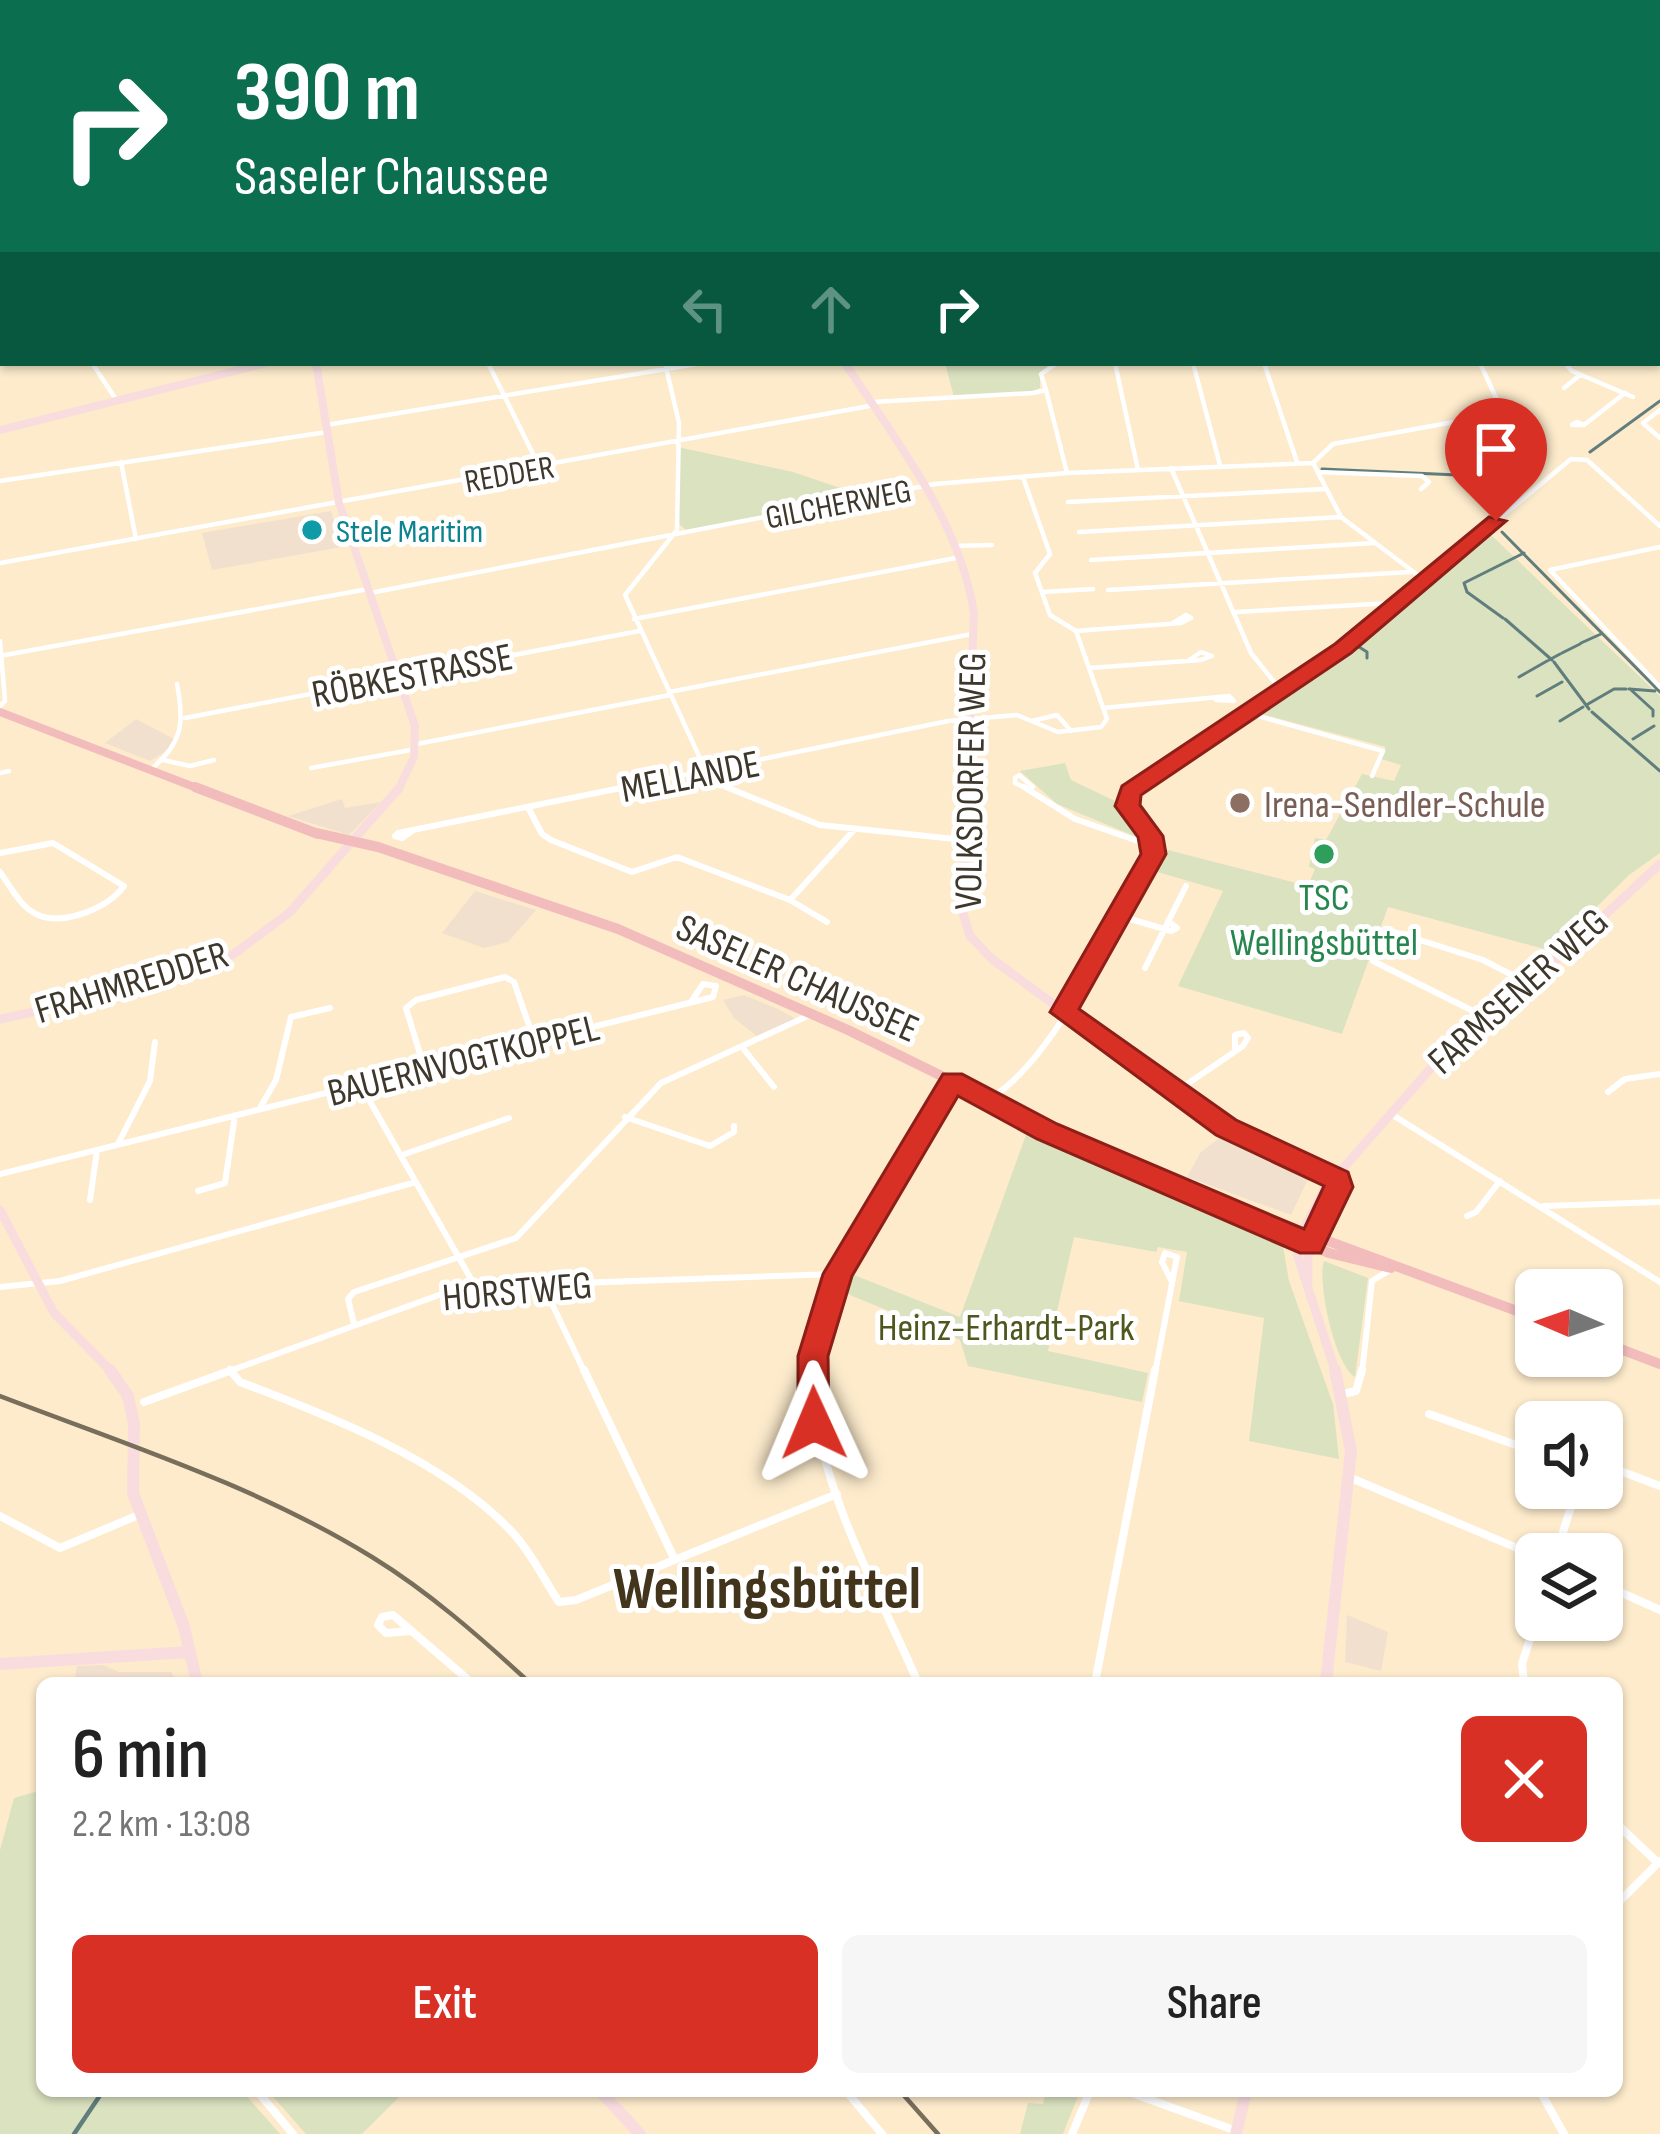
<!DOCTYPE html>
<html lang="en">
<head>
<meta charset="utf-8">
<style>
  :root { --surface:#fff; --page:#f6f6f6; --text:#222; --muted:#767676; --accent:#d93025 }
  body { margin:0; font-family:"Sofia Sans Condensed",sans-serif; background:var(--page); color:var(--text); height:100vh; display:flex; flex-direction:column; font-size:45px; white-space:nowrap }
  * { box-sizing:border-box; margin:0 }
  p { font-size:39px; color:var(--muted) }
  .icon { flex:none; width:66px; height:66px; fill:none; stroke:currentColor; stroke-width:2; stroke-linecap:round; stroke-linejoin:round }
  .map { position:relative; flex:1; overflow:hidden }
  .sheet { position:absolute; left:36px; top:1677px; width:1587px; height:420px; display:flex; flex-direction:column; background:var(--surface); border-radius:18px; box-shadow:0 3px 9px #0004 }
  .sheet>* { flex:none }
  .top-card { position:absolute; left:0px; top:0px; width:1662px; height:366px; box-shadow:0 3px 9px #0004; background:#0b6e4f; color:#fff; overflow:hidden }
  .needle { width:78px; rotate:272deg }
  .buttons { position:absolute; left:1515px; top:1269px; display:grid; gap:24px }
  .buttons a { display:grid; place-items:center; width:108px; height:108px; border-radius:18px; background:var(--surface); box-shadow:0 3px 9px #0004; font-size:60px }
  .pin { position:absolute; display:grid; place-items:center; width:102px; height:102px; color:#fff; margin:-123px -51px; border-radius:50% 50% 50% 0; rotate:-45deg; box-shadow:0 0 12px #0007 }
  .pin .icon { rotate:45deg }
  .me { position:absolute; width:132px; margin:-66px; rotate:359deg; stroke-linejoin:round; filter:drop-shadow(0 0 9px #0008) }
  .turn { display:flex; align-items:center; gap:42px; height:252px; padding:0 36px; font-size:54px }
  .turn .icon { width:156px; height:156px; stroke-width:2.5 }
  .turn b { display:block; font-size:84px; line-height:102px }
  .lanes { display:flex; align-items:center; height:114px; padding:0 36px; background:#0003; justify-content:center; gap:60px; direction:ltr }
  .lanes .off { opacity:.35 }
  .round { display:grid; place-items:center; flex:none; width:126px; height:126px; border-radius:18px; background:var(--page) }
  .head { display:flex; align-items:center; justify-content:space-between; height:204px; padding:0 36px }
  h1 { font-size:72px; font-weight:600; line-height:90px }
  .cta { display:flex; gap:24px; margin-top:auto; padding:24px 36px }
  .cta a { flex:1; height:138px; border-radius:18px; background:var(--accent); color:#fff; font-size:48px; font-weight:600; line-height:138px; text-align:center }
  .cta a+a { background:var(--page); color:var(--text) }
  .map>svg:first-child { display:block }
</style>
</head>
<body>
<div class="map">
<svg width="1660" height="2134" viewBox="0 0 1660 2134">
  <rect width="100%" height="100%" fill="#fdebcc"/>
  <path fill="#f2e0cf" d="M 331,511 L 342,547 L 212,570 L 202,533 Z
    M 136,719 L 176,740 L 173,747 L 150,761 L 105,743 Z
    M 342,799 L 345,808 L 381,802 L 349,835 L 288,816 Z
    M 475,891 L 536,910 L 508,942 L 484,948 L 442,933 Z
    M 744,995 L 778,1009 L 798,1020 L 758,1037 L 734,1018 L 723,1000 Z
    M 1222,1136 L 1308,1179 L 1291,1215 L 1187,1177 L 1200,1153 Z
    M 1347,1615 L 1388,1632 L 1381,1671 L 1345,1662 Z
    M 103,1665 L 119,1672 L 171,1672 L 177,1683 L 74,1683 L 77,1666 Z"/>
  <path fill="#dbe2c0" d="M 590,0 L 1030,0 L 1031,3 L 593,3 Z
    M 945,363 L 1055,363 L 1040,373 L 1040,388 L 1032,392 L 954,397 Z
    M 678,447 L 793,472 L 849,491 L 890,492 L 686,530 L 679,524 Z
    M 1490,534 L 1660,696 L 1660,853 L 1629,875 L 1552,951 L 1388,907 L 1342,1034 L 1178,986 L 1223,891 L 1154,871 L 1164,849 L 1308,886 L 1315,869 L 1309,867 L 1315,838 L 1326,840 L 1362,774 L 1394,781 L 1401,765 L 1381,759 L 1386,747 L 1254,712 L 1356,644 L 1429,579 Z
    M 1065,763 L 1071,780 L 1117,802 L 1145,834 L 1139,838 L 1057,804 L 1020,771 Z
    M 1026,1135 L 1283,1246 L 1289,1281 L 1333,1404 L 1339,1459 L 1249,1441 L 1264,1318 L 1179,1301 L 1187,1252 L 1158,1247 L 1156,1252 L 1074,1237 L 1048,1351 L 1148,1373 L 1142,1402 L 968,1366 L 960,1340 L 840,1291 L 849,1273 L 960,1317 Z
    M 1324,1261 L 1368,1278 L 1355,1377 C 1334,1364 1317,1280 1324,1261 Z
    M 42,1790 L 42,2091 L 242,2091 L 280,2134 L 0,2134 L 0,1850 L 14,1798 Z
    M 268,2091 L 405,2091 L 362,2134 L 306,2134 Z
    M 1046,2091 L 1080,2091 L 1063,2134 L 1020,2134 L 1028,2103 L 1043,2104 Z"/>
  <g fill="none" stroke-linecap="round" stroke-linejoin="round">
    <path stroke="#607e7d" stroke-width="3" d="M 12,3 L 22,0
      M 1590,452 L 1660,401
      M 1322,469 L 1526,478
      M 1502,532 L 1660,692
      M 1503,618 L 1467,592 L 1464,583 L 1524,553
      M 1505,619 L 1552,660
      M 1581,643 L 1601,634
      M 1356,645 L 1367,652 L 1367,658
      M 1562,653 L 1580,644
      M 1549,660 L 1560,654
      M 1554,662 L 1589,709
      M 1519,677 L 1547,661
      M 1629,689 L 1655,691
      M 1630,689 L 1653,710 L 1653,716
      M 1537,696 L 1562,682
      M 1588,704 L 1614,689 L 1626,689
      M 1592,712 L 1660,771
      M 1560,721 L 1583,707
      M 1633,739 L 1654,726"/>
    <path stroke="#607e7d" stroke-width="4.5" d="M 74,2134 L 103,2091"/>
    <path stroke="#fff" stroke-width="3" d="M 270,0 L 283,3
      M 1324,0 L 1329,3
      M 1417,0 L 1421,3
      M 1477,0 L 1481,3
      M 248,3 L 257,0"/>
    <path stroke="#fff" stroke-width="4.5" d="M 92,363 L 117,401
      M 488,363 L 540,468
      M 665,363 L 679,423 L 677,530 L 625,595 L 710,780 L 734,790
      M 1115,363 L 1138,470
      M 1193,363 L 1220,465
      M 1264,363 L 1297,462
      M 1565,363 L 1572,371 L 1633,397
      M 1564,388 L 1580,375
      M 1046,390 L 1067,473
      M 873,402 L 1033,393 L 1046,390 L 1041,374 L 1057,363
      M 1660,410 L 1643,423 L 1660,438
      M 1577,422 L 1584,425 L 1572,425 Z
      M 326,425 L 703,363
      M 1584,425 L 1625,393
      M 121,462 L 136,539
      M 1313,463 L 1333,444 L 1503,413 L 1480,363
      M 1313,463 L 1341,517 L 1423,579
      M 1171,468 L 1251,653 L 1279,688
      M 1318,472 L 1422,476 L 1429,482 L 1421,489
      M 0,481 L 327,432
      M 1068,502 L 1326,489
      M 1079,532 L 1341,517
      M 955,546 L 992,545
      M 1660,547 L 1550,570 L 1660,687
      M 1091,560 L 1374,543
      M 0,563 L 875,405
      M 1108,590 L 1410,572
      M 1043,592 L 1093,589
      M 370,593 L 935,484 L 1067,473 L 1313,463
      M 1236,612 L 1391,603
      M 634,619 L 956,558
      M 1076,631 L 1181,623 L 1191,618 L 1186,615 L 1173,623
      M 0,641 L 5,701 L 0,706
      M 5,655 L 368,589
      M 1089,668 L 1201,660 L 1212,656 L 1201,652 L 1189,660
      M 669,692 L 972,634
      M 1103,708 L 1229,696 L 1234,701 L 1216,700
      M 1244,712 L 1383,751 L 1372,776
      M 185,718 L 639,631
      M 1032,721 L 1057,715 L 1071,731
      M 417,744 L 670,695
      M 163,760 L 190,766 L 214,760
      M 311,768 L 416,749
      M 149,771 C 182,744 185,725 177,684
      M 0,773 L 9,771
      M 611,790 L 948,721 L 1017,715 L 1058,732 L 1101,727 L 1107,719 L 1076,631 L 1050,615 L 1035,573 L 1050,554 L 1023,477
      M 1030,790 L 1015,783 L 1015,778 L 1019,775 L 1033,787
      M 1133,790 L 1343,648 L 1571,459 L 1587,460 L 1660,526"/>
    <path stroke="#fff" stroke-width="6" d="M 726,787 L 820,825 L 965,840
      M 1024,787 L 1075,819 L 1152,846
      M 529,809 L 542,834 L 551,840 L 632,872 L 677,857 L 790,900 L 827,922
      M 412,831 L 402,838 L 395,836 L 398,833 L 626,787
      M 0,853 L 53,843 L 124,886 C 108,908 64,926 38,915 C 21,908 10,886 0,872
      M 791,899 L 853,831
      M 1120,916 L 1171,931 L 1177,928 L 1168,921
      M 1145,968 L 1186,886
      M 1479,1014 L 1373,961 L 1385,929 L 1483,960 L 1526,982
      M 742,1047 L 774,1087
      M 424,1067 L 406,1008 L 416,1000 L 505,977 L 514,982 L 534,1040
      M 360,1084 L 475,1286
      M 1608,1092 L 1625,1079 L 1660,1074
      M 1174,1093 L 1243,1046 L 1248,1038 L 1244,1033 L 1235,1035 L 1235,1048
      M 992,1097 C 1055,1059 1118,921 1153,854 L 1150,836 L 1127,806 L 1130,792 L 1138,787
      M 261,1106 L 276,1080 L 291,1017 L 330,1008
      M 1391,1114 L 1660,1282
      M 625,1117 L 710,1146 L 734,1132 L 734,1126
      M 118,1144 L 150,1081 L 155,1042
      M 402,1155 L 509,1118
      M 0,1174 L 713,997 L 716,986 L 703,984 L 691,1002
      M 198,1191 L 225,1183 L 235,1115
      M 90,1200 L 97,1150
      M 1544,1206 L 1660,1202
      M 1467,1216 L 1476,1212 L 1500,1181
      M 543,1285 L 585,1373
      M 0,1287 L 60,1281 L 416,1182
      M 354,1324 L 348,1299 L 354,1292 L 516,1238 L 661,1083 L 810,1015
      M 224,1373 L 461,1287 L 837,1274
      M 815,1373 C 825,1296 862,1235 899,1169 C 916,1139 930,1108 952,1081
      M 1155,1373 L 1177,1257 L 1165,1253 L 1162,1262 L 1172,1282
      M 1362,1373 L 1372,1281 L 1390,1270"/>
    <path stroke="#fff" stroke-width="8" d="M 230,1370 L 240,1382 C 330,1416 446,1461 513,1533 C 531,1552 544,1580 559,1602 L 576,1600 L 837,1494
      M 584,1370 L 674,1558
      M 815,1370 C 806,1467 880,1593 918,1683
      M 1343,1394 L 1356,1391 L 1362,1370
      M 144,1402 L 232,1370
      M 1429,1414 L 1536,1452
      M 1602,1464 L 1660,1486
      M 1351,1478 L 1536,1556
      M 0,1516 L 60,1548 L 141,1514
      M 1556,1554 L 1577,1488
      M 1602,1584 L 1660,1610
      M 410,1631 L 386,1633 L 378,1625 L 382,1617 L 393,1615 L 472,1683
      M 1095,1683 L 1155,1370
      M 1524,1683 L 1522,1664 L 1536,1620
      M 1617,1824 L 1657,1862
      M 1617,1904 L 1660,1861
      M 257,2091 L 293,2134
      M 846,2091 L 882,2134
      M 1126,2091 L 1234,2130
      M 1540,2091 L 1564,2134
      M 1072,2134 L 1090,2091"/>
    <path stroke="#f9ddde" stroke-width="6" d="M 99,3 L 110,0
      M 1589,3 L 1624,0"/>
    <path stroke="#f9ddde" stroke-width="8" d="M 316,363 L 339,503 L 415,726 L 414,757 L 398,790
      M 845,363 C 895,439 960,521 974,613 L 967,790
      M 0,430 L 266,363"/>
    <path stroke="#f9ddde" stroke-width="9" d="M 967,787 L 962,910 L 970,936 L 992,959 L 1205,1115 L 1337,1180
      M 0,1019 L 136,990 L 234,954 L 290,912 L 400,787
      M 0,1210 L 54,1313 L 113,1373
      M 1308,1281 L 1308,1253 L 1339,1187 L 1337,1180
      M 1311,1297 L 1336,1373
      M 1312,1301 L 1297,1254 L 1303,1230 L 1325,1189 L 1473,1020 L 1555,961 L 1660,864"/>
    <path stroke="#f9ddde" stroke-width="12" d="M 110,1370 L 128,1396 L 134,1424 L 133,1493 L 184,1627 L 197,1683
      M 0,1664 L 190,1652
      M 1326,1683 L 1351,1451 L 1335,1370
      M 600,2091 L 640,2134
      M 1236,2134 L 1246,2091"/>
    <path stroke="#f2bcbc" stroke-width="8" d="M 0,712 L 202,790"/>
    <path stroke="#f2bcbc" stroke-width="10" d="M 195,787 L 318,834
      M 316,833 L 378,847 L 618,929 L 848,1030 L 1123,1165 L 1536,1318
      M 1226,1205 L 1230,1213 L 1329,1253 L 1391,1268
      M 1602,1342 L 1660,1364"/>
    <path stroke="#786e5c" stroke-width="4.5" d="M 0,1396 C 125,1444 257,1486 372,1557 C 429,1592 480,1637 530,1683
      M 900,2091 L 938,2134"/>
  </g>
  <path fill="#d93025" stroke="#8d1f18" stroke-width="3" d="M 1489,517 L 1506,521 L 1351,653 L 1141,795 L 1140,805 L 1163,836 L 1166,854 L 1079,1009 L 1236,1120 L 1348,1172 L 1353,1187 L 1321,1253 L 1300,1253 L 1037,1139 L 958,1096 L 852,1276 L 828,1356 L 829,1423 L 825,1433 L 814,1436 L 802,1433 L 798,1423 L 798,1356 L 823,1274 L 943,1074 L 962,1074 L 1057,1124 L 1304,1229 L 1324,1186 L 1216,1135 L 1050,1012 L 1141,854 L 1138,837 L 1115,806 L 1122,786 L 1335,644 Z"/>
  <circle fill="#0f9aa8" stroke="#fff" stroke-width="4.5" cx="312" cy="530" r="12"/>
  <circle fill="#8d6e63" stroke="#fff" stroke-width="4.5" cx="1240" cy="803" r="12"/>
  <circle fill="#2e9e5b" stroke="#fff" stroke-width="4.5" cx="1324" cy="854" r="12"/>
  <g text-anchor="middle" stroke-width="10" stroke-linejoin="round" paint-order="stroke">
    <g font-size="33" fill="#3e372b" stroke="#fff">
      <text transform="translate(509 473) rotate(-10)" y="12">REDDER</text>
      <text transform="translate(838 503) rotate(-11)" y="12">GILCHERWEG</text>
    </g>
    <g font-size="33" fill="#0d838f" stroke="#fff" text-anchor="start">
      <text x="336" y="542">Stele Maritim</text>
    </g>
    <g font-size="39" fill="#3e372b" stroke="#fff">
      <text transform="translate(412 674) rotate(-11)" y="14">RÖBKESTRASSE</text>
      <text transform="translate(690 775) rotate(-11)" y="14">MELLANDE</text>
      <text transform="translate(969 781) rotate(-89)" y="14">VOLKSDORFER WEG</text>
      <text transform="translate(798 977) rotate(24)" y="14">SASELER CHAUSSEE</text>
      <text transform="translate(131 981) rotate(-17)" y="14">FRAHMREDDER</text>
      <text transform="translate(1517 990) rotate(-42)" y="14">FARMSENER WEG</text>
      <text transform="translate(463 1059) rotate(-14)" y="14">BAUERNVOGTKOPPEL</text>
      <text transform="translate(517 1290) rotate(-5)" y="14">HORSTWEG</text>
    </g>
    <g font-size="39" fill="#785e54" stroke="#fff" text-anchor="start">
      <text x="1264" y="817">Irena-Sendler-Schule</text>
    </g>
    <g font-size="39" fill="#27864d" stroke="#fff">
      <text x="1324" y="910">TSC<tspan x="1324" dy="45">Wellingsbüttel</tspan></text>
    </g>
    <g font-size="39" fill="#4f571f" stroke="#fff">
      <text x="1006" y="1340">Heinz-Erhardt-Park</text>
    </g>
    <g font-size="60" font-weight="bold" fill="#43351b" stroke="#fff">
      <text x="767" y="1608">Wellingsbüttel</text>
    </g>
  </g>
</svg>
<div class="buttons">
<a><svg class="needle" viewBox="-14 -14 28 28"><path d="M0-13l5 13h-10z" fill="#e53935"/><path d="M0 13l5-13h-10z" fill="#767676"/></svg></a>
<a><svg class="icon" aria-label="sound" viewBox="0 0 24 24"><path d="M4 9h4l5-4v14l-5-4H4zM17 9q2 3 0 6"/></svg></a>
<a><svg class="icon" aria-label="layers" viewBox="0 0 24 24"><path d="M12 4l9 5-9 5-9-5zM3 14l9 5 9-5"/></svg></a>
</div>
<div class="pin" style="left:1496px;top:521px;background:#d93025"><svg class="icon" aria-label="arrive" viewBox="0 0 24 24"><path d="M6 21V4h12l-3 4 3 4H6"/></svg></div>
<svg class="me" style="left:814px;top:1423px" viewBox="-20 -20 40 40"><path d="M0-17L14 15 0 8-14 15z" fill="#d93025" stroke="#fff" stroke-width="4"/></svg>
<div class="top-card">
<div class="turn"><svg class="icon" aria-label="right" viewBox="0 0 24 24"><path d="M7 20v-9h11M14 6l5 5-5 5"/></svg><div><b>390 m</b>Saseler Chaussee</div></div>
<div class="lanes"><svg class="icon off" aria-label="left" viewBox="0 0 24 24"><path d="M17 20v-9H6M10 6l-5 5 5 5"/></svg><svg class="icon off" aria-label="ahead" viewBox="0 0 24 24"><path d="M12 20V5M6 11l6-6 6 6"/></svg><svg class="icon" aria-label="right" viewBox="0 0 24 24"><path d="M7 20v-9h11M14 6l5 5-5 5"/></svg></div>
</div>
<section class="sheet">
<div class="head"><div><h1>6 min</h1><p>2.2 km · 13:08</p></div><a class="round" style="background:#d93025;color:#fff"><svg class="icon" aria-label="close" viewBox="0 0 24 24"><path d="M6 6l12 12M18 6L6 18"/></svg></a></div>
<div class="cta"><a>Exit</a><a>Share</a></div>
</section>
</div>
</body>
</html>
